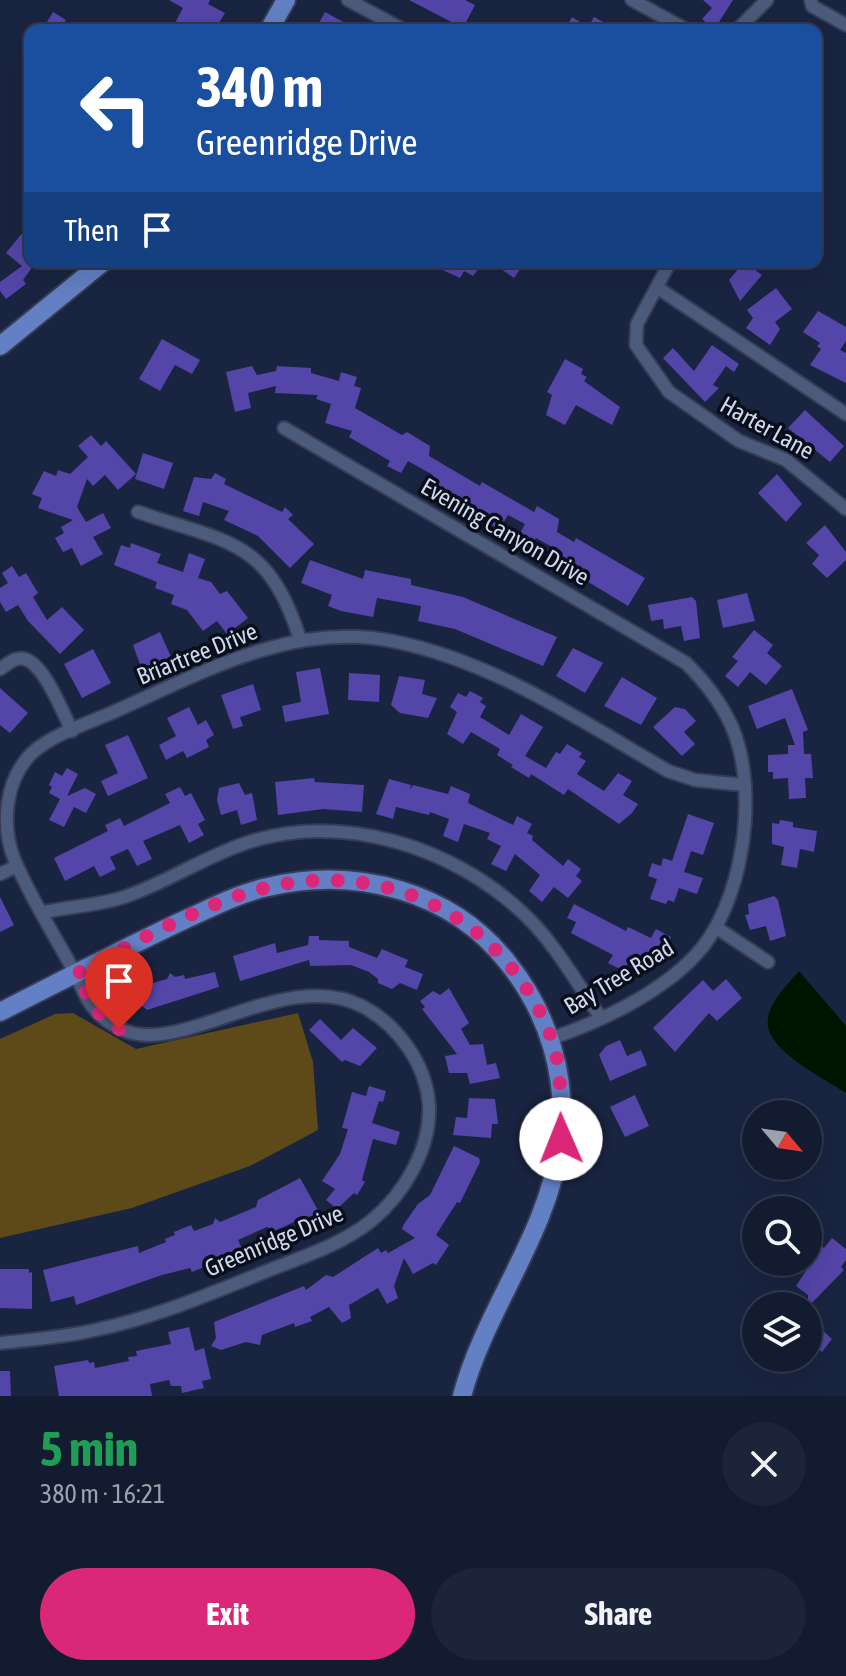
<!DOCTYPE html>
<html lang="en">
<head>
<meta charset="utf-8">
<style>
  :root { --surface:#131b31; --page:#1c2439; --text:#f1f3f6; --muted:#9da1ab; --line:#32394d; --accent:#db2777 }
  body { margin:0; font-family:"Asap Condensed",sans-serif; background:var(--page); color:var(--text); height:100vh; display:flex; flex-direction:column; font-size:30px; white-space:nowrap }
  * { box-sizing:border-box; margin:0 }
  p { font-size:26px; color:var(--muted) }
  .icon { flex:none; width:44px; height:44px; fill:none; stroke:currentColor; stroke-width:2; stroke-linecap:round; stroke-linejoin:round }
  .map { position:relative; height:1396px; overflow:hidden }
  .panel { display:flex; flex-direction:column; background:var(--surface); flex:1 }
  .panel>* { flex:none }
  .top-card { position:absolute; left:24px; top:24px; width:798px; height:244px; border-radius:16px; box-shadow:0 8px 32px #0002,0 0 0 2px var(--line); background:#1a4fa0; color:#fff; overflow:hidden }
  .needle { width:52px; rotate:119deg }
  .controls { position:absolute; left:742px; top:1100px; display:grid; gap:16px }
  .controls a { display:grid; place-items:center; width:80px; height:80px; border-radius:50%; background:var(--surface); box-shadow:0 8px 32px #0002,0 0 0 2px var(--line); font-size:40px }
  .pin { position:absolute; display:grid; place-items:center; width:68px; height:68px; color:#fff; margin:-82px -34px; border-radius:50% 50% 50% 0; rotate:-45deg; box-shadow:0 0 8px #0007 }
  .pin .icon { rotate:45deg }
  .me { position:absolute; width:88px; margin:-44px; rotate:359deg; stroke-linejoin:round; filter:drop-shadow(0 0 6px #0008) }
  .turn { display:flex; align-items:center; gap:28px; height:168px; padding:0 40px; font-size:36px }
  .turn .icon { width:104px; height:104px; stroke-width:2.5 }
  .turn b { display:block; font-size:56px; line-height:68px }
  .then { display:flex; align-items:center; height:76px; padding:0 40px; background:#0003; gap:16px; font-size:30px }
  .round { display:grid; place-items:center; flex:none; width:84px; height:84px; border-radius:42px; background:var(--page) }
  .headline { display:flex; align-items:center; justify-content:space-between; height:136px; padding:0 40px }
  h1 { font-size:48px; font-weight:700; line-height:60px; color:#1e9e55 }
  .action { display:flex; gap:16px; margin-top:auto; padding:16px 40px }
  .action a { flex:1; height:92px; border-radius:48px; background:var(--accent); color:#fff; font-size:32px; font-weight:700; line-height:92px; text-align:center }
  .action a+a { background:var(--page); color:var(--text) }
  .map>svg:first-child { display:block }
</style>
</head>
<body>
<div class="map">
<svg width="846" height="1396" viewBox="0 0 846 1396">
  <rect width="100%" height="100%" fill="#192441"/>
  <path fill="#5e4a19" d="M 73,1013 L 136,1049 L 298,1013 L 313,1062 L 318,1130 L 250,1166 L 132,1208 L 0,1238 L 0,1039 L 55,1014 Z"/>
  <path fill="#001500" d="M 799,971 L 846,1026 L 846,1093 C 824,1078 762,1049 768,1018 C 771,1000 788,984 799,971 Z"/>
  <path fill="#5445a8" d="M 169,0 L 210,0 L 208,4 L 225,13 L 215,30 L 171,30 L 183,8 Z
    M 409,0 L 465,0 L 475,5 L 463,28 Z
    M 703,0 L 733,0 L 714,30 L 702,19 L 712,8 Z
    M 53,12 L 66,20 L 60,30 L 42,30 Z
    M 325,12 L 358,30 L 315,30 Z
    M 572,17 L 588,27 L 594,17 L 618,30 L 565,30 Z
    M 23,232 L 30,237 L 30,262 L 36,262 L 23,280 L 26,284 L 6,299 L 0,291 L 0,282 L 22,266 L 6,253 Z
    M 425,262 L 484,262 L 473,276 L 464,271 L 460,278 Z
    M 505,262 L 525,262 L 514,278 L 501,269 Z
    M 744,262 L 762,275 L 740,301 L 729,280 Z
    M 776,288 L 792,309 L 775,322 L 780,329 L 770,345 L 746,328 L 753,318 L 747,310 Z
    M 818,311 L 846,327 L 846,341 L 840,350 L 846,353 L 846,383 L 810,365 L 821,349 L 817,346 L 820,343 L 803,332 Z
    M 162,339 L 200,360 L 192,374 L 175,365 L 160,391 L 139,379 Z
    M 712,345 L 739,364 L 734,372 L 726,366 L 713,385 L 719,388 L 705,402 L 663,358 L 673,348 L 694,371 Z
    M 565,359 L 583,369 L 581,374 L 587,377 L 584,381 L 620,407 L 612,425 L 576,405 L 565,425 L 546,415 L 552,395 L 547,392 Z
    M 252,366 L 257,375 L 276,371 L 277,366 L 311,368 L 311,373 L 339,381 L 341,372 L 357,377 L 354,386 L 361,388 L 355,408 L 402,435 L 407,432 L 430,446 L 429,456 L 480,486 L 482,482 L 534,512 L 537,506 L 559,519 L 557,532 L 574,542 L 576,538 L 645,578 L 628,606 L 557,563 L 563,553 L 536,538 L 529,550 L 515,542 L 525,524 L 508,515 L 499,530 L 427,487 L 433,475 L 408,461 L 401,473 L 387,466 L 390,461 L 349,437 L 352,431 L 325,423 L 331,404 L 316,399 L 318,395 L 275,393 L 276,386 L 248,393 L 251,408 L 235,412 L 226,372 Z
    M 805,410 L 844,446 L 830,462 L 788,428 Z
    M 91,435 L 101,446 L 106,441 L 136,474 L 118,490 L 105,475 L 93,486 L 87,479 L 77,507 L 86,522 L 103,513 L 111,528 L 93,537 L 103,554 L 81,566 L 72,548 L 63,552 L 55,538 L 64,533 L 61,527 L 73,520 L 38,508 L 42,498 L 32,494 L 44,471 L 56,476 L 58,470 L 70,474 L 88,457 L 78,446 Z
    M 143,453 L 173,463 L 164,489 L 135,479 Z
    M 215,473 L 226,479 L 224,484 L 282,512 L 285,507 L 293,515 L 288,519 L 314,544 L 290,568 L 258,536 L 224,520 L 229,511 L 203,502 L 199,516 L 183,511 L 194,477 L 211,479 Z
    M 777,474 L 802,504 L 786,522 L 758,493 Z
    M 825,525 L 846,552 L 846,560 L 827,578 L 812,564 L 819,555 L 806,543 Z
    M 131,543 L 161,554 L 157,563 L 183,572 L 189,553 L 205,559 L 198,578 L 211,582 L 220,594 L 227,591 L 248,618 L 227,634 L 217,621 L 203,631 L 187,610 L 171,604 L 174,595 L 155,588 L 157,582 L 114,565 L 121,545 L 130,548 Z
    M 310,560 L 363,579 L 365,570 L 411,579 L 411,585 L 463,597 L 557,637 L 543,666 L 455,629 L 418,621 L 421,606 L 377,598 L 373,617 L 341,611 L 328,606 L 332,595 L 301,583 Z
    M 12,566 L 19,577 L 26,573 L 38,593 L 33,597 L 47,620 L 62,607 L 84,630 L 60,654 L 28,621 L 18,605 L 6,612 L 0,602 L 0,588 L 8,583 L 2,573 Z
    M 747,593 L 755,621 L 723,628 L 717,600 Z
    M 692,597 L 696,601 L 700,638 L 684,641 L 681,626 L 664,629 L 663,619 L 651,621 L 648,605 Z
    M 754,630 L 773,645 L 767,653 L 782,666 L 766,685 L 750,672 L 738,687 L 725,676 L 738,661 L 732,657 Z
    M 160,632 L 171,657 L 142,670 L 133,645 Z
    M 573,648 L 603,663 L 585,693 L 556,676 Z
    M 93,649 L 111,683 L 82,698 L 64,664 Z
    M 320,668 L 329,714 L 285,722 L 282,706 L 301,702 L 296,672 Z
    M 349,673 L 380,675 L 379,702 L 348,700 Z
    M 399,676 L 425,680 L 422,694 L 437,698 L 428,718 L 400,713 L 391,705 Z
    M 622,677 L 657,698 L 641,725 L 604,706 Z
    M 253,684 L 261,710 L 240,717 L 243,726 L 233,729 L 221,695 Z
    M 0,688 L 28,713 L 10,733 L 0,725 Z
    M 792,689 L 808,730 L 803,732 L 804,754 L 811,754 L 813,778 L 805,778 L 806,798 L 789,799 L 788,778 L 773,779 L 773,772 L 768,772 L 768,755 L 788,754 L 788,745 L 795,745 L 785,718 L 757,729 L 748,706 Z
    M 470,691 L 483,698 L 480,702 L 486,706 L 480,717 L 509,735 L 521,714 L 543,727 L 525,756 L 546,768 L 556,752 L 560,754 L 567,744 L 582,753 L 579,757 L 586,761 L 577,774 L 604,791 L 618,773 L 632,781 L 623,795 L 638,804 L 632,813 L 619,824 L 568,789 L 564,795 L 531,774 L 529,778 L 511,767 L 513,765 L 497,755 L 500,749 L 471,732 L 463,744 L 447,734 L 457,712 L 450,707 L 458,693 L 466,697 Z
    M 189,707 L 198,725 L 206,720 L 214,735 L 206,740 L 209,747 L 187,758 L 183,751 L 166,760 L 159,745 L 176,736 L 167,718 Z
    M 675,707 L 685,709 L 696,721 L 684,732 L 695,744 L 682,756 L 653,727 Z
    M 128,735 L 148,778 L 108,796 L 101,781 L 118,773 L 105,745 Z
    M 67,768 L 78,774 L 67,796 L 85,788 L 96,794 L 86,813 L 74,807 L 64,827 L 49,820 L 60,799 L 49,793 L 52,787 L 49,785 L 55,772 L 62,776 Z
    M 314,778 L 315,782 L 364,785 L 362,812 L 323,809 L 278,815 L 275,782 Z
    M 389,779 L 411,785 L 410,790 L 413,785 L 448,794 L 451,786 L 470,794 L 468,803 L 513,825 L 517,816 L 532,824 L 527,833 L 533,836 L 532,840 L 563,866 L 568,859 L 581,869 L 576,876 L 582,881 L 568,898 L 554,887 L 542,902 L 529,891 L 540,875 L 515,854 L 506,871 L 491,864 L 501,846 L 487,839 L 490,833 L 464,824 L 458,842 L 443,836 L 449,819 L 430,812 L 429,815 L 396,807 L 393,819 L 376,814 Z
    M 239,783 L 245,795 L 252,793 L 257,820 L 241,825 L 237,810 L 221,815 L 217,800 L 219,788 Z
    M 180,787 L 185,796 L 191,793 L 205,820 L 198,824 L 204,835 L 189,843 L 180,825 L 143,841 L 152,859 L 137,866 L 128,849 L 110,857 L 116,869 L 100,877 L 94,866 L 65,881 L 54,858 L 108,831 L 105,825 L 120,818 L 124,826 L 170,803 L 165,794 Z
    M 688,814 L 714,823 L 703,855 L 691,851 L 684,872 L 703,878 L 697,894 L 679,888 L 674,902 L 668,900 L 666,904 L 650,899 L 657,879 L 648,876 L 652,863 L 661,866 L 663,858 L 672,861 Z
    M 780,820 L 793,822 L 793,827 L 817,831 L 814,852 L 800,849 L 797,868 L 781,865 L 784,847 L 772,844 L 772,823 L 779,824 Z
    M 774,896 L 778,900 L 786,936 L 770,941 L 766,926 L 750,930 L 745,915 L 749,914 L 748,904 Z
    M 0,897 L 14,925 L 0,932 Z
    M 574,904 L 626,931 L 628,927 L 651,938 L 656,929 L 671,937 L 664,951 L 660,949 L 656,956 L 651,954 L 645,965 L 631,957 L 624,971 L 608,963 L 613,955 L 571,933 L 576,922 L 567,918 Z
    M 309,936 L 319,936 L 319,940 L 349,941 L 349,947 L 377,958 L 382,949 L 408,960 L 405,967 L 423,974 L 417,990 L 400,983 L 392,989 L 378,983 L 378,979 L 369,972 L 351,965 L 310,966 L 309,960 L 240,981 L 233,956 L 275,943 L 277,953 L 308,945 Z
    M 215,972 L 219,987 L 147,1010 L 142,1006 L 139,987 L 167,979 L 170,973 L 175,977 L 184,975 L 185,979 Z
    M 726,979 L 742,998 L 717,1021 L 709,1013 L 675,1052 L 653,1028 L 703,980 L 713,991 Z
    M 449,988 L 469,1023 L 461,1029 L 470,1045 L 483,1044 L 487,1065 L 496,1063 L 500,1078 L 470,1084 L 467,1073 L 449,1073 L 445,1056 L 457,1054 L 422,1009 L 425,1007 L 420,1001 L 433,991 L 440,995 Z
    M 320,1019 L 341,1040 L 353,1028 L 377,1048 L 360,1066 L 345,1060 L 342,1062 L 309,1030 Z
    M 620,1040 L 627,1056 L 641,1050 L 647,1065 L 610,1081 L 599,1055 L 606,1046 Z
    M 369,1086 L 386,1091 L 383,1102 L 379,1101 L 372,1123 L 400,1132 L 396,1145 L 373,1139 L 362,1180 L 365,1182 L 357,1195 L 354,1193 L 337,1209 L 326,1200 L 335,1189 L 322,1181 L 340,1154 L 348,1129 L 342,1128 L 352,1092 L 366,1096 Z
    M 635,1095 L 649,1126 L 625,1137 L 610,1107 Z
    M 469,1098 L 495,1099 L 498,1124 L 492,1124 L 491,1138 L 453,1135 L 456,1117 L 467,1118 Z
    M 454,1146 L 479,1158 L 480,1162 L 460,1203 L 457,1202 L 436,1235 L 449,1245 L 436,1265 L 433,1263 L 413,1274 L 404,1258 L 394,1286 L 398,1298 L 387,1304 L 378,1288 L 349,1305 L 351,1318 L 342,1323 L 329,1307 L 310,1317 L 312,1321 L 295,1327 L 294,1323 L 262,1335 L 260,1345 L 246,1342 L 221,1350 L 211,1346 L 216,1338 L 214,1322 L 304,1286 L 306,1290 L 326,1275 L 333,1277 L 378,1248 L 381,1253 L 386,1250 L 388,1253 L 415,1238 L 402,1229 L 404,1224 L 418,1204 L 430,1195 Z
    M 300,1178 L 319,1212 L 301,1222 L 299,1220 L 274,1231 L 267,1227 L 238,1240 L 243,1251 L 192,1272 L 190,1268 L 162,1275 L 76,1305 L 74,1296 L 51,1302 L 43,1270 L 138,1246 L 139,1253 L 166,1242 L 165,1239 L 175,1235 L 174,1232 L 191,1225 L 194,1231 L 213,1224 L 215,1218 L 220,1222 L 256,1207 L 258,1200 Z
    M 832,1238 L 846,1249 L 846,1260 L 841,1267 L 844,1270 L 808,1307 L 808,1295 L 796,1286 L 809,1266 L 806,1264 L 821,1246 L 824,1248 Z
    M 0,1269 L 29,1269 L 29,1273 L 32,1272 L 32,1309 L 0,1308 Z
    M 808,1317 L 832,1339 L 822,1352 L 808,1341 Z
    M 189,1327 L 195,1351 L 204,1348 L 211,1379 L 202,1381 L 204,1388 L 182,1393 L 181,1386 L 171,1386 L 169,1380 L 150,1384 L 152,1396 L 59,1396 L 54,1366 L 88,1360 L 89,1363 L 94,1362 L 95,1368 L 129,1361 L 128,1357 L 137,1356 L 136,1351 L 171,1344 L 168,1332 Z
    M 0,1371 L 10,1371 L 11,1396 L 0,1396 Z"/>
  <g fill="none" stroke-linecap="round" stroke-linejoin="round">
    <defs>
      <path id="street" d="M 348,0 L 404,30
        M 632,0 L 687,30
        M 811,0 L 812,6 L 846,25
        M 737,30 L 767,0
        M 670,262 L 637,324 L 636,345 L 669,392 L 739,441 L 786,460 L 846,509
        M 658,288 L 846,414
        M 284,428 L 686,663 C 703,680 722,704 732,727 C 760,792 743,907 694,957 C 658,994 600,1022 552,1038
        M 138,512 C 229,543 268,539 300,639
        M 0,669 C 5,666 11,660 17,659 C 41,652 63,714 72,731
        M 0,874 L 17,866
        M 41,913 C 68,906 98,906 124,897 C 166,883 204,857 246,843 C 342,811 455,847 526,916 C 556,945 578,985 601,1018
        M 717,928 L 768,962
        M 0,1343 C 32,1340 64,1337 95,1330 C 154,1318 212,1293 267,1271 C 302,1257 341,1245 371,1221 C 404,1194 431,1149 429,1105 C 426,1064 398,1025 362,1006 C 282,966 181,1059 121,1029 C 113,1025 103,1019 97,1012 C 86,1001 81,985 74,971 C 54,934 31,899 15,861 C 1,827 4,781 32,753 C 54,733 92,722 118,710 C 205,671 293,622 392,641 C 493,661 580,720 668,771 L 695,780 L 744,785"/>
      <path id="primary" d="M 269,30 L 286,0
        M 0,346 L 103,262
        M 0,1012 C 61,981 122,949 184,920 C 211,908 239,893 268,887 C 356,866 452,891 508,963 C 549,1014 568,1078 560,1143 C 549,1233 485,1309 462,1396"/>
    </defs>
    <use href="#street" stroke="#353d56" stroke-width="16"/>
    <use href="#primary" stroke="#353d56" stroke-width="22"/>
    <use href="#street" stroke="#4c5a7b" stroke-width="12"/>
    <use href="#primary" stroke="#6380c4" stroke-width="18"/>
  </g>
  <g fill="none" stroke-linecap="round" stroke-linejoin="round">
    <path stroke="#db2777" stroke-width="14" stroke-dasharray="0 25.2" d="M 119,1029 L 96,1011 L 76,974 C 132,944 206,901 269,887 C 391,859 506,920 551,1037 C 563,1069 560,1106 561,1139"/>
  </g>
  <g text-anchor="middle" stroke-width="7" stroke-linejoin="round" paint-order="stroke">
    <g font-size="24" fill="#d0d9ec" stroke="#090e1b">
      <text transform="translate(767 428) rotate(29)" y="8">Harter Lane</text>
      <text transform="translate(505 532) rotate(30)" y="8">Evening Canyon Drive</text>
      <text transform="translate(197 654) rotate(-22)" y="8">Briartree Drive</text>
      <text transform="translate(619 977) rotate(-31)" y="8">Bay Tree Road</text>
      <text transform="translate(274 1241) rotate(-23)" y="8">Greenridge Drive</text>
    </g>
  </g>
</svg>
<div class="controls">
<a><svg class="needle" viewBox="-14 -14 28 28"><path d="M0-13l5 13h-10z" fill="#e53935"/><path d="M0 13l5-13h-10z" fill="#9da1ab"/></svg></a>
<a><svg class="icon" aria-label="search" viewBox="0 0 24 24"><circle cx="10" cy="10" r="6"/><path d="M15 15l6 6"/></svg></a>
<a><svg class="icon" aria-label="layers" viewBox="0 0 24 24"><path d="M12 4l9 5-9 5-9-5zM3 14l9 5 9-5"/></svg></a>
</div>
<div class="pin" style="left:119px;top:1029px;background:#d93025"><svg class="icon" aria-label="arrive" viewBox="0 0 24 24"><path d="M6 21V4h12l-3 4 3 4H6"/></svg></div>
<svg class="me" style="left:561px;top:1139px" viewBox="-20 -20 40 40"><circle r="19" fill="#fff"/><path d="M0-13L10 11 0 6-10 11z" fill="#db2777"/></svg>
<div class="top-card">
<div class="turn"><svg class="icon" aria-label="left" viewBox="0 0 24 24"><path d="M17 20v-9H6M10 6l-5 5 5 5"/></svg><div><b>340 m</b>Greenridge Drive</div></div>
<div class="then">Then<svg class="icon" aria-label="arrive" viewBox="0 0 24 24"><path d="M6 21V4h12l-3 4 3 4H6"/></svg></div>
</div>
</div>
<section class="panel">
<div class="headline"><div><h1>5 min</h1><p>380 m · 16:21</p></div><a class="round"><svg class="icon" aria-label="close" viewBox="0 0 24 24"><path d="M6 6l12 12M18 6L6 18"/></svg></a></div>
<div class="action"><a>Exit</a><a>Share</a></div>
</section>
</body>
</html>
